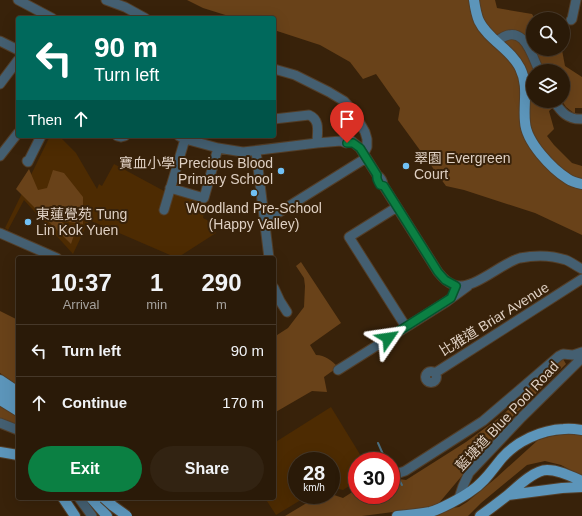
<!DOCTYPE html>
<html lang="en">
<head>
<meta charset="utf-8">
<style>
  :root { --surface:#2a1a08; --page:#322312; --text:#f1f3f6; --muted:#a5a19c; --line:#463829; --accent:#0b8043 }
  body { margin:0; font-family:Helvetica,"Noto Sans TC",sans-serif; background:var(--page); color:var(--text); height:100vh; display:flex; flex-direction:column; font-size:15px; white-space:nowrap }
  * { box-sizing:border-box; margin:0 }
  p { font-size:13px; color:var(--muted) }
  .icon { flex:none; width:22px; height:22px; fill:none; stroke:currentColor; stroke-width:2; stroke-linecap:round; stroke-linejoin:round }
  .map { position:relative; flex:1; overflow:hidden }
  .sheet { position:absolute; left:16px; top:256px; width:260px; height:244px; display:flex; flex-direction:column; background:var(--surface); border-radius:4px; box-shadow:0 4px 16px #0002,0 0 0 1px var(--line) }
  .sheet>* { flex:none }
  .hud { position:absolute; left:16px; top:16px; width:260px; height:122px; border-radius:4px; box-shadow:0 4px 16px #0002,0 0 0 1px var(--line); background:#00695c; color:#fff; overflow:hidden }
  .fabs { position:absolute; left:526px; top:12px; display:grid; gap:8px }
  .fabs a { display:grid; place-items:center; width:44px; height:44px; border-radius:50%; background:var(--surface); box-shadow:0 4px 16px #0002,0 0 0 1px var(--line); font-size:20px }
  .speed { position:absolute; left:288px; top:452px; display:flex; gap:8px; font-size:20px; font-weight:700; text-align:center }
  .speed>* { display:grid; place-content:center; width:52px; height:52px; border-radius:50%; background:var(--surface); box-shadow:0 4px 16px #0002,0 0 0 1px var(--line); line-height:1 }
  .speed small { font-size:10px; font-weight:400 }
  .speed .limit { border:6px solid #d22; background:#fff; color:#111 }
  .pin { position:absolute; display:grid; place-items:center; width:34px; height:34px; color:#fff; margin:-41px -17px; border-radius:50% 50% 50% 0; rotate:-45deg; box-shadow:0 0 4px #0007 }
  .pin .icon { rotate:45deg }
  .me { position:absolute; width:44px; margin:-22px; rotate:58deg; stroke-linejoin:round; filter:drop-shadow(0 0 3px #0008) }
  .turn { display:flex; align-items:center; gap:14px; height:84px; padding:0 12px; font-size:18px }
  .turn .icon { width:52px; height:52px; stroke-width:2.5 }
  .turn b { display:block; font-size:28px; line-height:34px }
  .then { display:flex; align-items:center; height:38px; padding:0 12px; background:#0003; gap:8px; font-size:15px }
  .eta { display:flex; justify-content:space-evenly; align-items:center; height:68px; text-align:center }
  .eta b { font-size:24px; font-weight:800; line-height:28px }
  .button { display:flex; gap:8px; margin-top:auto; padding:8px 12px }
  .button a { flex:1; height:46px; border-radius:24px; background:var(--accent); color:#fff; font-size:16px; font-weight:800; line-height:46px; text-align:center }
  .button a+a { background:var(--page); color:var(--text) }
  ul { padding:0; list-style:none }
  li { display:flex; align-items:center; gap:12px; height:52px; padding:0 12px; border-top:1px solid var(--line) }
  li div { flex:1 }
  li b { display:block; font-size:15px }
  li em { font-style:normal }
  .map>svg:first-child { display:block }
</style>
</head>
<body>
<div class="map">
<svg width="582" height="516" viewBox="0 0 582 516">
  <rect width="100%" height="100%" fill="#38220a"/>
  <path fill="#4d2b02" d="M 50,136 L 59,136 L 76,153 L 97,189 L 99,184 L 102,186 L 114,164 L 164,191 L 159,210 L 168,210 L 172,195 L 175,192 L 206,201 L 203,218 L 207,220 L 216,233 L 177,258 L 89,220 L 73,254 L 24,200 L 8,230 L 5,228 Z
    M 331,407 L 364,461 L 357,461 L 357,472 L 353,474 L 357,481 L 343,490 L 331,487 L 331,461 L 297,461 L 297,495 L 309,495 L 276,515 L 265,498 L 274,498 L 274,443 Z"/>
  <path fill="#694219" d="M 187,0 L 495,0 L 497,8 L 532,14 L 535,19 L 533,19 L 533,49 L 561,49 L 562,50 L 565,66 L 582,77 L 582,108 L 575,108 L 575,114 L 566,107 L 562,101 L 563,101 L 563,71 L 533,71 L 533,101 L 561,101 L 549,111 L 554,129 L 547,136 L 554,145 L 572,163 L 582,166 L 582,235 L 535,213 L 464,190 L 446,186 L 398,120 L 400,108 L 376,74 L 363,79 L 350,62 L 320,45 L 274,30 L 274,18 L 235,18 L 203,8 Z
    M 29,169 L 38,190 L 47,188 L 53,170 L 64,173 L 83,197 L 83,224 L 61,221 L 74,235 L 71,244 L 16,189 Z
    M 301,262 L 341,323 L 310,345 L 316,355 C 325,355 332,361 338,367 L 324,377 L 327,392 L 312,391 L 274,413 L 274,337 L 288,328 L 304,307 L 305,286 L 304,278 L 296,266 Z
    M 0,311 L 18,320 L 18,386 L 0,373 Z
    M 560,359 L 563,359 L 566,364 L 508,421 L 439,503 L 432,507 L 362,516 L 285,516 L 320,495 L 331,494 L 343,498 L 357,489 L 357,495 L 391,495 L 391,478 L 406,480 L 466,442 L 503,415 L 540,377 Z
    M 0,404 L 18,414 L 18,429 L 0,420 Z
    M 580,432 L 582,432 L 582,476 L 561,465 L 545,461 L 527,465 L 481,503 L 468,516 L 434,516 L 452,508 L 459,507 L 467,502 L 496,478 L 538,440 L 552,436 Z"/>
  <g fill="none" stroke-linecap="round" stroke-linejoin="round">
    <path stroke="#4b6f80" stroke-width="2" d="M 378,443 L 386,461
      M 395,477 L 398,478 L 402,485"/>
    <defs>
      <path id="minor" d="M 18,0 L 52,18
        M 106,0 L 125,7 L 145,18
        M 571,20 L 572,19 L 576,0
        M 0,41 L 18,50
        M 496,42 C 522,20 531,52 539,71
        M 274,69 L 295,75 L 329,92 L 344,101 L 353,111 L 365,132 L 367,139 L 367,147 L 364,153
        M 0,84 L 18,60
        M 554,101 C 561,112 568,120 582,119
        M 274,119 L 309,115 C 321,120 317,133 317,143
        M 117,136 L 121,137 L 125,136
        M 179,136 L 185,139 L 218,148 L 243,152 L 317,143 L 341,141 L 346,143
        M 341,141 L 344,139 L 349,139 L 360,148 L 377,175 C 381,178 383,181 383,185 L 438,272 C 442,277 447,283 454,285 C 472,292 501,263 520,258 C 535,255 551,255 566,260 C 571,262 576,266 582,269
        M 256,151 L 269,258
        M 0,156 L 18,133
        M 27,161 L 28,162 L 41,136
        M 170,188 L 204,198 L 218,148
        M 397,207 L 349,237 L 406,327
        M 164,210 L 185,139
        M 265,221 L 366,158
        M 0,233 L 57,258
        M 274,288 L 280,301 L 287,312
        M 338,370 L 446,302 L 468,286
        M425.5 377a5.5 5.5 0 1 1 11 0a5.5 5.5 0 1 1-11 0Z
        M 435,373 L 582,279
        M 0,423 L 18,430
        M 393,475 L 405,471 L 483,421 L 559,356 L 563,354 L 573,355 L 582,352
        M 79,498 L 92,516
        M 459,498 L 463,486 L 469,473 L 522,417 L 582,358"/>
      <path id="major" d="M 474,0 C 475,7 476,14 479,21 C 488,40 511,49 520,68 C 529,86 523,104 525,122 C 526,142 552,169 568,179 C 572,182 577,183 582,184
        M 0,380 L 18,392
        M 0,390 L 18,402
        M 0,400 L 18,411
        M 0,452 L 18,455
        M 508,495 L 562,488 L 582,487
        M 63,498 L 75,516
        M 91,498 L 107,516
        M 397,516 C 408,515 419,514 430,512 C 439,510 463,497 471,491 C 484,483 492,470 502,458 C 517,441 541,430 564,429 C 570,428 576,429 582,430
        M 480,516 C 490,509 499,502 508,495 C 517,487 534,470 547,470 C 559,470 571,476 582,481"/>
    </defs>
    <use href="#minor" stroke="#533e28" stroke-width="11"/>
    <use href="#major" stroke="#533e28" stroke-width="12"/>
    <use href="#minor" stroke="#445f71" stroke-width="9"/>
    <use href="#major" stroke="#5c95ba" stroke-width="10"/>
    <defs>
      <path id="major-bridge" d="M 104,498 L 113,506 L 127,516"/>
    </defs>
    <use href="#major-bridge" stroke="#533e28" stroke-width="12" stroke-linecap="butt"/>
    <use href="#major-bridge" stroke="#5c95ba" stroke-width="10"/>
  </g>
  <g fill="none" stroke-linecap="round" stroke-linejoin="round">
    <defs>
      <path id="route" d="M 347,143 L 353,143 L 360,148 L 377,175 C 376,180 378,181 380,185 L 384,186 L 438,272 L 445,280 L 456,286 L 451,298 L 388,338"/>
    </defs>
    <use href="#route" stroke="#07532c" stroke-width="10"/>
    <use href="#route" stroke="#0b8043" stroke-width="7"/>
  </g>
  <g fill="#71c1f5" stroke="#38220a" stroke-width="1.5">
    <circle cx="406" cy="166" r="4"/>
    <circle cx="281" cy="171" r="4"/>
    <circle cx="254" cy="193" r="4"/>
    <circle cx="28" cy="222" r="4"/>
  </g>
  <g text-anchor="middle" stroke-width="4" stroke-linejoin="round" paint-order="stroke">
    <g font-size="14" fill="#dfd0c3" stroke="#38220a" text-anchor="start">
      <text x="414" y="163">翠園 Evergreen<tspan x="414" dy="16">Court</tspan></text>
      <text x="273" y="168" text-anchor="end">寶血小學 Precious Blood<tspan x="273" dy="16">Primary School</tspan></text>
      <text x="254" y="213" text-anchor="middle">Woodland Pre-School<tspan x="254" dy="16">(Happy Valley)</tspan></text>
      <text x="36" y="219">東蓮覺苑 Tung<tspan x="36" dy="16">Lin Kok Yuen</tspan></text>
    </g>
    <g font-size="14" fill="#dfd0c3" stroke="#38220a">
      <text transform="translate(494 319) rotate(-32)" y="5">比雅道 Briar Avenue</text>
      <text transform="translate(507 416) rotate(-47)" y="5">藍塘道 Blue Pool Road</text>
    </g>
  </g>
</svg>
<div class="fabs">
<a><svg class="icon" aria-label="search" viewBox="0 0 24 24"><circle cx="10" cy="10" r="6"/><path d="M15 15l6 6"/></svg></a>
<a><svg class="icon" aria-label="layers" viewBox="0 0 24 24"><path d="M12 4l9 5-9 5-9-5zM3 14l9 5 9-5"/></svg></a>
</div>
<div class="speed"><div>28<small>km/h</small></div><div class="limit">30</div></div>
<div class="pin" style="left:347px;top:143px;background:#d93025"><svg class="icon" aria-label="arrive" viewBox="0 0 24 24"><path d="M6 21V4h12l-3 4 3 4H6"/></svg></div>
<svg class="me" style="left:388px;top:338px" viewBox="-20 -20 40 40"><path d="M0-17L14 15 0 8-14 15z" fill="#0b8043" stroke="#fff" stroke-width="4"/></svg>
<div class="hud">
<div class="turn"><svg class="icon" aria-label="left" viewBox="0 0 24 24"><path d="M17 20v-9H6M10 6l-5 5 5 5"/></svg><div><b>90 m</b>Turn left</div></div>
<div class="then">Then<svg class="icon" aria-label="ahead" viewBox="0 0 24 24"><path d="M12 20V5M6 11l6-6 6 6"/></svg></div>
</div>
<section class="sheet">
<div class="eta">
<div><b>10:37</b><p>Arrival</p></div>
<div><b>1</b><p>min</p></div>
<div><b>290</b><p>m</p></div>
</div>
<ul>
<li><svg class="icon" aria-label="left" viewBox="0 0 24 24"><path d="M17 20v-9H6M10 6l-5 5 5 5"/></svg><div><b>Turn left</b></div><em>90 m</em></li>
<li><svg class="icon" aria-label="ahead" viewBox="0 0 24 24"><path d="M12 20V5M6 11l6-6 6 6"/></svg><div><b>Continue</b></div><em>170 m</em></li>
</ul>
<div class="button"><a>Exit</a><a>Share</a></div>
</section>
</div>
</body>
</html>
